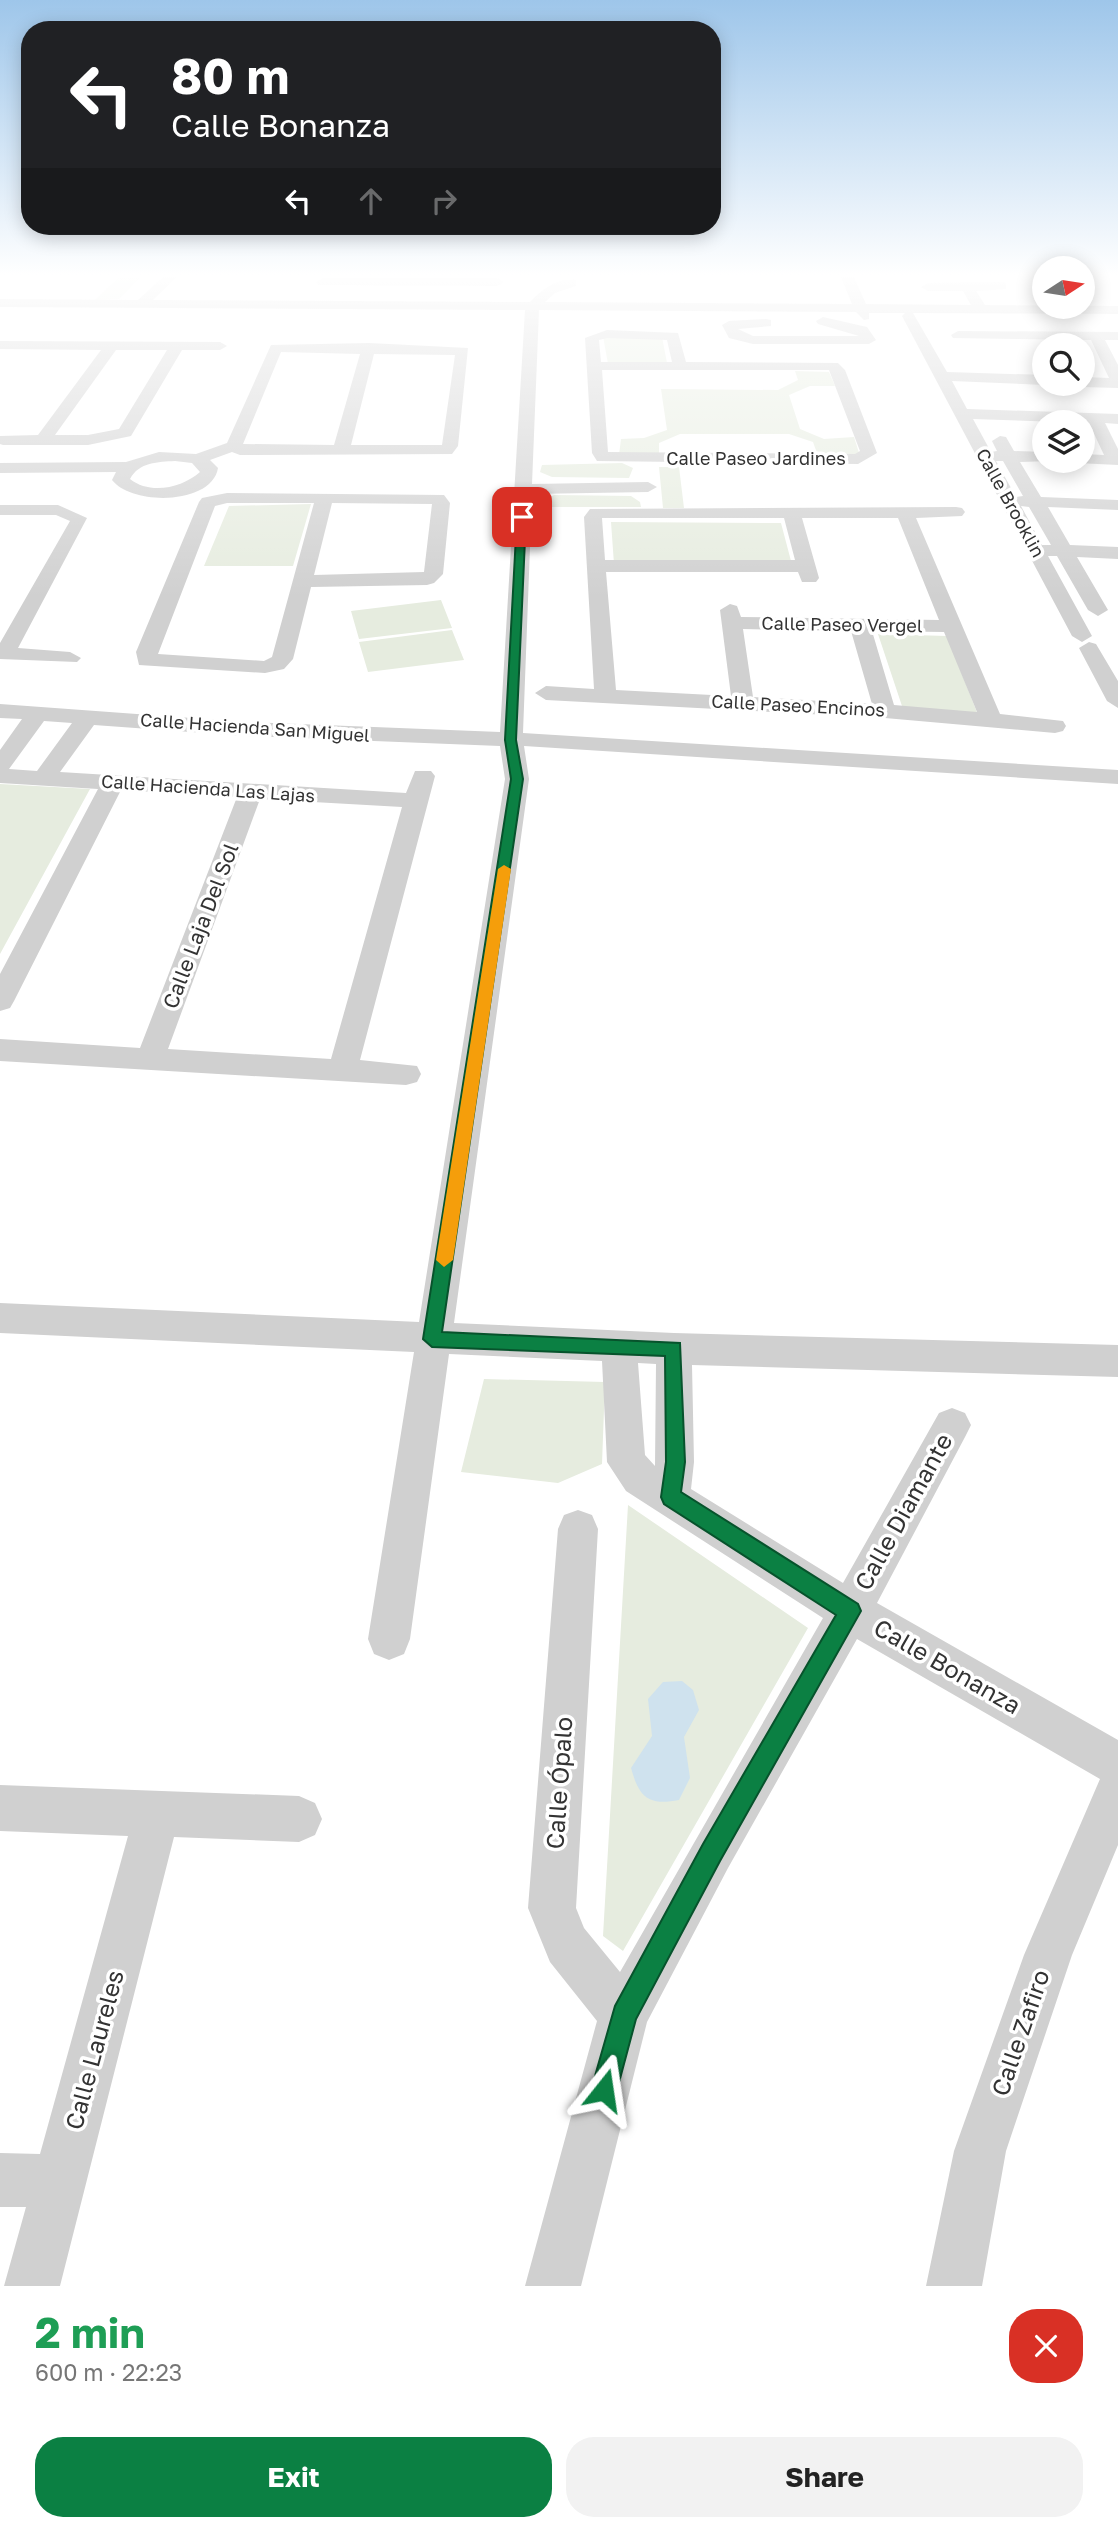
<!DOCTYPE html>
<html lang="en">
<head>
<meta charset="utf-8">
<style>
  :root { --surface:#fff; --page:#f2f2f2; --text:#222; --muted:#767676; --accent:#0b8043 }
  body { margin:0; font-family:"Golos Text",sans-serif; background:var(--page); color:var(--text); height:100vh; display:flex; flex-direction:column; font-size:26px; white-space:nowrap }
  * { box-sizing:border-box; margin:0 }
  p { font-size:23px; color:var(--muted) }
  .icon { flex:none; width:38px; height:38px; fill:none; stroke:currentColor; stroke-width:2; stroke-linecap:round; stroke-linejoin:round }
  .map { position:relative; height:2286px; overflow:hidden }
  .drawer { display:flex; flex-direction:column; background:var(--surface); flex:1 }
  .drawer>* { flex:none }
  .banner { position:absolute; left:21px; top:21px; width:700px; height:214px; border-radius:28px; box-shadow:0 4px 18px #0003; background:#202124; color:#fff; overflow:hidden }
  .needle { width:46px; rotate:78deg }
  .tools { position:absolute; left:1032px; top:256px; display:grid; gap:14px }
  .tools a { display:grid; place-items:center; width:63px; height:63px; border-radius:50%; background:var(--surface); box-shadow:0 4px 18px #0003; font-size:35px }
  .pin { position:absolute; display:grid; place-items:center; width:60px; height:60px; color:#fff; margin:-30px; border-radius:14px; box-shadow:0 4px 10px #0006 }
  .me { position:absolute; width:77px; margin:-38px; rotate:15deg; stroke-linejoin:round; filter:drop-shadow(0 0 5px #0008) }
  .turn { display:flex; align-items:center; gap:24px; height:147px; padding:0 35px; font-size:32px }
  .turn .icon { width:91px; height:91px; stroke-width:2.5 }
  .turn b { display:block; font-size:49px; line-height:60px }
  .lanes { display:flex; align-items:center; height:66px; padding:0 35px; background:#0003; justify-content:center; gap:35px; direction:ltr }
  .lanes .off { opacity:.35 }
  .round { display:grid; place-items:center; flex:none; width:74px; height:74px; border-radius:28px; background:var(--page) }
  .head { display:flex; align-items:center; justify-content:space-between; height:119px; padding:0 35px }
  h1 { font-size:42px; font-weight:700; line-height:52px; color:#1e9e55 }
  .cta { display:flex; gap:14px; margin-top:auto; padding:14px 35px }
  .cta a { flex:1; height:80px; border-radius:28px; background:var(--accent); color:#fff; font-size:28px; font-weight:700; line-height:80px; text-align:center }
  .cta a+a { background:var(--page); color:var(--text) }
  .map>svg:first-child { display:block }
</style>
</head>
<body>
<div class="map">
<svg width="1118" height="2286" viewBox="0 0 1118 2286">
  <rect width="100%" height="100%" fill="#fff"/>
  <path fill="#e6ecdf" d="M 119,277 L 141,277 L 119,299 L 95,300 Z
    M 603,336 L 662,337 L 667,363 L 608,364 Z
    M 795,371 L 829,372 L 835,386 L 810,386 L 789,395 L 800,429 L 824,439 L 854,437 L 860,456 L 818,456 L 813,442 L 789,434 L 680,434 L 659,443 L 659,454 L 619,455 L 621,439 L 644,438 L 667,430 L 661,389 L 778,390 L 798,380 Z
    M 622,463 L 633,468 L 629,478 L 552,477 L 540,472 L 542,465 Z
    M 659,467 L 679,467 L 684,508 L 663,508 Z
    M 554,495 L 631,496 L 640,502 L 641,507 L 542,507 L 542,501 Z
    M 311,504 L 293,566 L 204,566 L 229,506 Z
    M 611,522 L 781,523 L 791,561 L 614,564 Z
    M 441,600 L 452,628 L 359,639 L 351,611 Z
    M 452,630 L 464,660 L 368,672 L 359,642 Z
    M 878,634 L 947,636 L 978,715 L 903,709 Z
    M 0,784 L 90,789 L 0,954 Z
    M 484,1379 L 605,1382 L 602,1464 L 558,1483 L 461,1472 Z
    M 628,1505 L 808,1628 L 623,1951 L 603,1936 Z"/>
  <path fill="#cfe2ee" d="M 682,1681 L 693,1690 L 699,1710 L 684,1737 L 690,1778 L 679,1800 C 648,1806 639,1797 631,1768 L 652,1736 L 648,1699 L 663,1682 Z"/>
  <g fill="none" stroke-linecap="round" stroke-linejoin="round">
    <path fill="#d0d0d0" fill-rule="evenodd" d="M 163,277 L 177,277 L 153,300 L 530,302 C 542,290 557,277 576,280 L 576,286 L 555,293 L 545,302 L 852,304 L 841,277 L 854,277 L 866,304 L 971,305 L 963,291 L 928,291 L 921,287 L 928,283 L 1001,282 L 1006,283 L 1006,289 L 976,291 L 985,305 L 1118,306 L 1118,314 L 913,313 L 947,372 L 1045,375 L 1045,383 L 1050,383 L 1045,385 L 952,381 L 967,409 L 1118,414 L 1118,424 L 1105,423 L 1118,449 L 1118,465 L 1077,463 L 1075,460 L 1083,460 L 1083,454 L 1104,455 L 1089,423 L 973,419 L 991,452 L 997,451 L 992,441 L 1000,436 L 1006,437 L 1014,451 L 1045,452 L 1045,460 L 1051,461 L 1020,462 L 1041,497 L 1118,500 L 1118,510 L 1048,507 L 1070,545 L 1118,547 L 1118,559 L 1077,557 L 1108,610 L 1098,616 L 1088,610 L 1057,556 L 1048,556 L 1092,636 L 1082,642 L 1072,636 L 902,316 L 905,313 L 869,313 L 869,319 L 864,320 L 856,312 L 539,310 L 532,484 L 648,482 L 657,487 L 648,492 L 532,494 L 523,733 L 1118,770 L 1118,784 L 524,746 L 529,779 L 454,1323 L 674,1333 L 1118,1345 L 1118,1377 L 692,1365 L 694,1462 L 691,1489 L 843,1583 L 939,1413 L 952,1408 L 965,1413 L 971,1425 L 965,1437 L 877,1603 L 1118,1740 L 1118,1845 L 1072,1955 L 1006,2151 L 982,2286 L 926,2286 L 954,2151 L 1024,1955 L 1100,1779 L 857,1639 L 728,1868 L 647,2022 L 581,2286 L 525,2286 L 597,2021 L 550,1962 L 528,1908 L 558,1529 L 564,1515 L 578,1510 L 592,1515 L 598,1529 L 576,1908 L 584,1928 L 620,1972 L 823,1618 L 626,1491 L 607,1462 L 602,1361 L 449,1354 L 410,1639 L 404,1654 L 389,1660 L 374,1654 L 368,1639 L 414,1352 L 0,1333 L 0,1303 L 419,1322 L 505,779 L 500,746 L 246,736 L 94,725 L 60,772 L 406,793 L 415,771 L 431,771 L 435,776 L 360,1060 L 417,1066 L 421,1074 L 417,1082 L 406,1085 L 0,1061 L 0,1039 L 140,1048 L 237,797 L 121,790 L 14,1001 L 10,1008 L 0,1011 L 0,974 L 98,789 L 0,783 L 0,750 L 22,719 L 0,718 L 0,704 L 246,722 L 500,732 L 525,310 L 0,307 L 0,299 L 138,300 ZM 996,461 L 1003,461 L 1023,496 L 1016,497 ZM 1021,506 L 1029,507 L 1051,545 L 1042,545 ZM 44,721 L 72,723 L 37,771 L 9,769 ZM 260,799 L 402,807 L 331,1059 L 168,1049 ZM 638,1363 L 656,1364 L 655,1466 L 645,1455 Z
      M 323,278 L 497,278 L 504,282 L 497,286 L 318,285 L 316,282 Z
      M 823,317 L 867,327 L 876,340 L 869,344 L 753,344 L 729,338 L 722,325 L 729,321 L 766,319 L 771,320 L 771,326 L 738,329 L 753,336 L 859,336 L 818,324 L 816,321 Z
      M 607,330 L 678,333 L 686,362 L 838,363 L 845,370 L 877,453 L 858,464 L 597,461 L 592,453 L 585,338 ZM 607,338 L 667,340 L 672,362 L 601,362 L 599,340 ZM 602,370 L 829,370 L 860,451 L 855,454 L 608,452 Z
      M 958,331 L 1118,332 L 1118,340 L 1105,340 L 1118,365 L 1118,388 L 1083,387 L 1076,383 L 1083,383 L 1083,377 L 1109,378 L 1091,340 L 953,338 L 951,335 Z
      M 0,341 L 220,342 L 227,346 L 220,350 L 182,350 L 131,436 L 88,445 L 3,445 L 0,444 L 0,436 L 38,435 L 101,350 L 0,349 ZM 116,350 L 167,350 L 119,429 L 88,435 L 55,435 Z
      M 369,343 L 468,348 L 458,446 L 452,454 L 240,455 L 232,452 L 210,460 L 218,468 C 212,505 132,506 112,480 L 116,472 L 0,473 L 0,463 L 126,462 L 159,452 L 196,454 L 227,443 L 271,345 ZM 281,352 L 360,354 L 334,445 L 243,444 ZM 374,354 L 455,355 L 442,445 L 351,445 ZM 175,461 L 192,463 L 200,472 C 182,488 150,495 130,479 C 139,462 158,462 175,461 Z
      M 227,493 L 444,495 L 450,503 L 443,574 L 434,583 L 427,585 L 311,587 L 293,659 L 284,669 L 265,673 L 139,665 L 136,652 L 199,502 L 202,498 ZM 227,503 L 314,503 L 272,657 L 264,661 L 158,654 L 215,506 ZM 332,503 L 432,504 L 424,572 L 314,575 Z
      M 0,505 L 58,505 L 87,518 L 18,648 L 70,652 L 81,658 L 77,662 L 0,659 L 0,643 L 70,521 L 56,515 L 0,515 Z
      M 956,507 L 962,508 L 965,512 L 962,516 L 916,518 L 1000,714 L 1063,721 L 1066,726 L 1063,731 L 1055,733 L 885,718 L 546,700 L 535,693 L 546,686 L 594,689 L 584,517 L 590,509 ZM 602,518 L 784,518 L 795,560 L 605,560 ZM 802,518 L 898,518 L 939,620 L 741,617 L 737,606 L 730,604 L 720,610 L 731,696 L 616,690 L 606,572 L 798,572 L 802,582 L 816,582 L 819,578 ZM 743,629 L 851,631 L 872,704 L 753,697 ZM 872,631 L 944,632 L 977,712 L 894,705 Z
      M 1089,642 L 1096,644 L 1118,681 L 1118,708 L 1107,701 L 1079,648 Z
      M 0,1785 L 299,1796 L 315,1803 L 322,1819 L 315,1835 L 299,1842 L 174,1837 L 60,2286 L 4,2286 L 26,2207 L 0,2207 L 0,2153 L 40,2154 L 128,1836 L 0,1831 Z"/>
  </g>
  <linearGradient id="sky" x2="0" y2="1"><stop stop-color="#9ec6ea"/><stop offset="0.46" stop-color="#fff"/><stop offset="1" stop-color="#fff" stop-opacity="0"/></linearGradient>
  <rect width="1118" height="597" fill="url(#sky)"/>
  <path fill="#0b8043" stroke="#07532c" stroke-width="2" d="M 522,514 L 526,517 L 516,740 L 523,779 L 442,1332 L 680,1343 L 685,1462 L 681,1492 L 858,1604 L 861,1611 L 720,1861 L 636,2019 L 617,2090 L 613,2099 L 604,2103 L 595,2099 L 591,2090 L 615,2006 L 703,1844 L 836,1615 L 664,1504 L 661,1497 L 666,1462 L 665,1356 L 432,1347 L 423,1339 L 511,779 L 505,740 L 517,517 Z"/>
  <path fill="#f59e0b" d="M 504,865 L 511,869 L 453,1260 L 444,1267 L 436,1260 L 498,869 Z"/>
  <g text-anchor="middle" stroke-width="7" stroke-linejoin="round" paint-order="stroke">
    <g font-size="18" fill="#333" stroke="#fff">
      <text x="756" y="465">Calle Paseo Jardines</text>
      <text transform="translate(1010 503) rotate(61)" y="6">Calle Brooklin</text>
      <text transform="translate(842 625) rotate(1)" y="6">Calle Paseo Vergel</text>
      <text transform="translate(798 706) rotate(3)" y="6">Calle Paseo Encinos</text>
      <text transform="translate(255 728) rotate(4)" y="6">Calle Hacienda San Miguel</text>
      <text transform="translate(208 789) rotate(4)" y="6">Calle Hacienda Las Lajas</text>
    </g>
    <g font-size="21" fill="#333" stroke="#fff">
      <text transform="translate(201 926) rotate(-69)" y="7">Calle Laja Del Sol</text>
    </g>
    <g font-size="24" fill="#333" stroke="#fff">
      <text transform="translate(904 1512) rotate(-61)" y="8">Calle Diamante</text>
      <text transform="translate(947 1667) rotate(30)" y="8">Calle Bonanza</text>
      <text transform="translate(560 1783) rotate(-86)" y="8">Calle Ópalo</text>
      <text transform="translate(1021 2033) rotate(-71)" y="8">Calle Zafiro</text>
      <text transform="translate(95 2050) rotate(-75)" y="8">Calle Laureles</text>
    </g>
  </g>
</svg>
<div class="tools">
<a><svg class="needle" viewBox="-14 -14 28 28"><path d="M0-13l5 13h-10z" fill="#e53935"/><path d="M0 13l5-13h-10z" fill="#767676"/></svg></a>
<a><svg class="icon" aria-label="search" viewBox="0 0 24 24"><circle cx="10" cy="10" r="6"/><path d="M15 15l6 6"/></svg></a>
<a><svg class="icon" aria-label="layers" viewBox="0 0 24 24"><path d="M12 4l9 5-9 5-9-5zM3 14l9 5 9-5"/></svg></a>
</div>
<div class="pin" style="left:522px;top:517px;background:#d93025"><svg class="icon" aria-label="arrive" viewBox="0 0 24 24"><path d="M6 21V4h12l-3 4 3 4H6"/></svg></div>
<svg class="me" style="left:604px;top:2090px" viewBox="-20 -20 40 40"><path d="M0-17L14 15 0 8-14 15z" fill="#0b8043" stroke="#fff" stroke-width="4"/></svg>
<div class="banner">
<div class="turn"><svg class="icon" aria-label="left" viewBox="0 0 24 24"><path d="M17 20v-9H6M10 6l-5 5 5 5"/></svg><div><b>80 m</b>Calle Bonanza</div></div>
<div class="lanes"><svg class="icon" aria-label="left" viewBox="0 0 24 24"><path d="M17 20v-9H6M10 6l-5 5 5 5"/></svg><svg class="icon off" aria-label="ahead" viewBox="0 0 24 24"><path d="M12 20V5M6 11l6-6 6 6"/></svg><svg class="icon off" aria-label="right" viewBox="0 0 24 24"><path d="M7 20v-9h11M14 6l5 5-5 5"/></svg></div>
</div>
</div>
<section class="drawer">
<div class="head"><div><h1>2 min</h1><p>600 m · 22:23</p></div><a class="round" style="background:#d93025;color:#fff"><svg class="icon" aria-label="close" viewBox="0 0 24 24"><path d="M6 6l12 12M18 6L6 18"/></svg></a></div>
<div class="cta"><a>Exit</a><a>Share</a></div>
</section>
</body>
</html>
